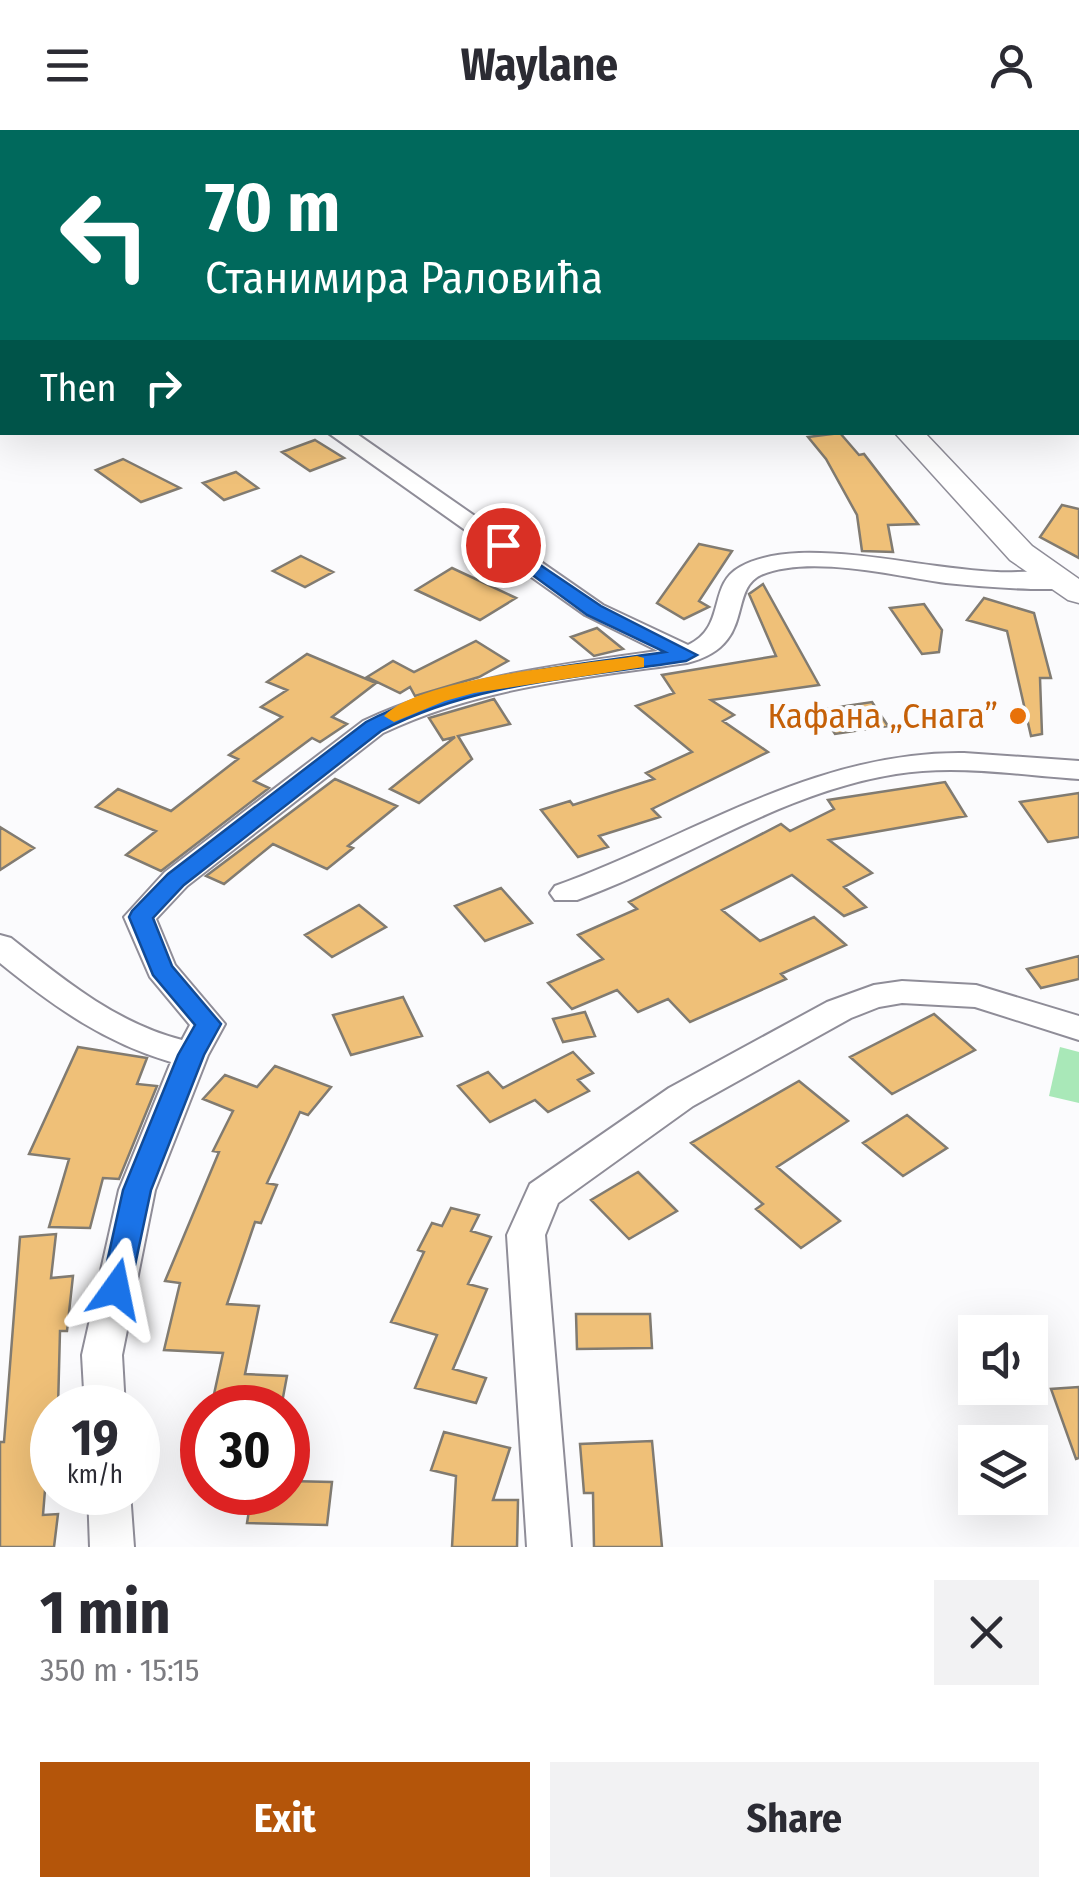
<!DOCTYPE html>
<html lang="en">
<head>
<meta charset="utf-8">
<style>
  :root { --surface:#fff; --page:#f2f2f3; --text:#2b2b33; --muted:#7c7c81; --accent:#b4550a }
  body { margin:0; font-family:"Fira Sans Condensed",sans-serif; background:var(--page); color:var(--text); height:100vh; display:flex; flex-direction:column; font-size:38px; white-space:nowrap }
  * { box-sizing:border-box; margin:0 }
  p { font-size:32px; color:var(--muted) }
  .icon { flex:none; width:55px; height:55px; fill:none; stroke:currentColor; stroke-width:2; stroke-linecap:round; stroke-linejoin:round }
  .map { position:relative; height:1417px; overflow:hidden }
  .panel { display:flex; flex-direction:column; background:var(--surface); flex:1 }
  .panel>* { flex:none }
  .banner { position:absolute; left:0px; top:0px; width:1080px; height:305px; box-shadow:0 10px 40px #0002; background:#00695c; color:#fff; overflow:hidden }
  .buttons { position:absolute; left:958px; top:1185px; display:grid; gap:20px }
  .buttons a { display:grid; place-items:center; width:90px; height:90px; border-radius:0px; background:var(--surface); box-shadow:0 10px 40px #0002; font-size:50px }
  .speed { position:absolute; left:30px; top:1255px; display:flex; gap:20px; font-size:50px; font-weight:700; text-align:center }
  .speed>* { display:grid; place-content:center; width:130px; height:130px; border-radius:50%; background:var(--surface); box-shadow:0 10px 40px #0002; line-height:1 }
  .speed small { font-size:25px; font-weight:400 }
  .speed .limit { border:15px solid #d22; background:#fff; color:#111 }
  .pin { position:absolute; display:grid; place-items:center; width:85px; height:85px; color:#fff; margin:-42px; border:5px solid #fff; border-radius:50%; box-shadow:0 2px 10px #0007 }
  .me { position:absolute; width:110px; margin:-55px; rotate:12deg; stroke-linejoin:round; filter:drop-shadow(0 0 8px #0008) }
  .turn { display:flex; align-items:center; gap:35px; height:210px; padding:0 40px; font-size:45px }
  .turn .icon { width:130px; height:130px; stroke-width:2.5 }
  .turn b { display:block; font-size:70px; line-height:85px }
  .then { display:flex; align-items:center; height:95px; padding:0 40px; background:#0003; gap:20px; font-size:38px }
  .round { display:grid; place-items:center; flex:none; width:105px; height:105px; border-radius:0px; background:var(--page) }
  .head { display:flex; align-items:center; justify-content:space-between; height:170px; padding:0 40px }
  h1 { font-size:60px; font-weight:700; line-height:75px }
  .action { display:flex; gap:20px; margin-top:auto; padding:20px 40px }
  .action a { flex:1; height:115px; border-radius:0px; background:var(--accent); color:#fff; font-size:40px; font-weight:700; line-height:115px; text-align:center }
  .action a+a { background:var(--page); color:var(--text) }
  header { display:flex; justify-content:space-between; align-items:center; height:130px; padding:0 40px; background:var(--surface); font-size:45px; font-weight:700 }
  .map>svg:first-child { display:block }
</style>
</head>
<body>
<header><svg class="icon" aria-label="menu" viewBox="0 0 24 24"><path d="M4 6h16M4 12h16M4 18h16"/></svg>Waylane<svg class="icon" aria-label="person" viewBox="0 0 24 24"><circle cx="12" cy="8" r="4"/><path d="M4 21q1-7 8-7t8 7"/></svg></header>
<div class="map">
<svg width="1079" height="1417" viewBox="0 0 1079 1417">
  <rect width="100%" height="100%" fill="#fbfbfd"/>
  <path fill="#a9e8b8" d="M 1060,917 L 1079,922 L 1079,973 L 1049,966 Z"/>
  <path fill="#efc078" stroke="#817b71" stroke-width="2.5" d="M 840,303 L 859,325 L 864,324 L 918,394 L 888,395 L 893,422 L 862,421 L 857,385 L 826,329 L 808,307 Z
    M 315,310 L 344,328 L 310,341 L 282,322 Z
    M 123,329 L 180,358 L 141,372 L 96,340 Z
    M 236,342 L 258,358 L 224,370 L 203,353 Z
    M 1062,375 L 1079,379 L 1079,428 L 1040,407 Z
    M 699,414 L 732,421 L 699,471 L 709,477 L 684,489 L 657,473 Z
    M 301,426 L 333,442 L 305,457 L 273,441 Z
    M 452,438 L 516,468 L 480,490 L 416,460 Z
    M 763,454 L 819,555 L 711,570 L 734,585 L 723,591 L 768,622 L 652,679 L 660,687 L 599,706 L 608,717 L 578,727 L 541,680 L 570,671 L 573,675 L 654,649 L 646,643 L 692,622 L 636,576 L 674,563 L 662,545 L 776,526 L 749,464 Z
    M 984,468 L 1034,483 L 1051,548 L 1040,548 L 1042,604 L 1031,606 L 1007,501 L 967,490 Z
    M 924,474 L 942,500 L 939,522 L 922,524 L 890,478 Z
    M 597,498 L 623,519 L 594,526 L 571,507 Z
    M 476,511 L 508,531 L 479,547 L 415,566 L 410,557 L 400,563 L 367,547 L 393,531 L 414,542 Z
    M 307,524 L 376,553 L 332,587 L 347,594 L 320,612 L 312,608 L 254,651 L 269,658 L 161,741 L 126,725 L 156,701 L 96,677 L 118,659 L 171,681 L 238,629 L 229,625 L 282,587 L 261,577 L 287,560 L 267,552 Z
    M 494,569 L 510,594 L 458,606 L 472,629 L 419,673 L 390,659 L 455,607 L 443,610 L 429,588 Z
    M 872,572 L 888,596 L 835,604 L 819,580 Z
    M 335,649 L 397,676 L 348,716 L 353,718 L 327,739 L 273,714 L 224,754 L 206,746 Z
    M 945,652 L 966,686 L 829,710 L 872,743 L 844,757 L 866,777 L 844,786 L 792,745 L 722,780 L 760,811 L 814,787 L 846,815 L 781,844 L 786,849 L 690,892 L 668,869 L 638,882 L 617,860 L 572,879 L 548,853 L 603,829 L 578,805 L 637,779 L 629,772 L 750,710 L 781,694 L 790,701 L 834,679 L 828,670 Z
    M 1079,663 L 1079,707 L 1048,712 L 1020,672 Z
    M 0,697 L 34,718 L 0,740 Z
    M 501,758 L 532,793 L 485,811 L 455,776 Z
    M 359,775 L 386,797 L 332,827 L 305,805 Z
    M 1079,826 L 1079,849 L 1041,858 L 1027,839 Z
    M 403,867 L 422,906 L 351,925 L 333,885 Z
    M 585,882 L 595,906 L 563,912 L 553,889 Z
    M 934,884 L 975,920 L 892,964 L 850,927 Z
    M 78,917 L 147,928 L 137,954 L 157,956 L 119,1049 L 103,1048 L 90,1098 L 49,1097 L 69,1029 L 29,1024 Z
    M 573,922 L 593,943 L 578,950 L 589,961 L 548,982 L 535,970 L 490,992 L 458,956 L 488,942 L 503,958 Z
    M 275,936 L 331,957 L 308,985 L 300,982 L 267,1053 L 277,1055 L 261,1093 L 255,1092 L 227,1174 L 259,1176 L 245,1244 L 287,1246 L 281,1278 L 211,1278 L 223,1223 L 164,1220 L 180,1153 L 165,1151 L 219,1022 L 213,1021 L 233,981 L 203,969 L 225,945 L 257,957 Z
    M 799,951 L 848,991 L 777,1037 L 840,1091 L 801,1118 L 756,1079 L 763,1074 L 691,1013 Z
    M 907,985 L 947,1018 L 903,1046 L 863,1013 Z
    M 638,1042 L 677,1081 L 629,1109 L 591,1070 Z
    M 451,1078 L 479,1085 L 471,1101 L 491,1107 L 468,1154 L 487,1159 L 453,1239 L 486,1248 L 476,1273 L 415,1258 L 437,1205 L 391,1192 L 424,1122 L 418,1120 L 432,1093 L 442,1096 Z
    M 56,1104 L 51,1148 L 73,1146 L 67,1201 L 60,1201 L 58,1278 L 52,1278 L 51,1286 L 43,1385 L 58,1384 L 54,1417 L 0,1417 L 0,1312 L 4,1312 L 20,1107 Z
    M 576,1184 L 650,1184 L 652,1218 L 577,1219 Z
    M 1079,1257 L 1079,1328 L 1076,1329 L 1051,1259 Z
    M 444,1302 L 510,1318 L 493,1370 L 518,1370 L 517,1417 L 452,1417 L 456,1346 L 431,1340 Z
    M 652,1311 L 662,1417 L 594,1417 L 593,1363 L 584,1363 L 580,1314 Z
    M 288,1351 L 332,1352 L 327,1395 L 247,1393 L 252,1362 L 288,1362 Z"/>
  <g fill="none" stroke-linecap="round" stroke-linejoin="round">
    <defs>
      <path id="minor" d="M 250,0 L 275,0 L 276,2 L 251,2 Z
        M 901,0 L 918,0 L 919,2 L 902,2 Z
        M 0,146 L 2,147 L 2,160 L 0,159 Z
        M 1078,248 L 1079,248 L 1079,260 L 1078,260 Z
        M 327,302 L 354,302 L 603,475 L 688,515 C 727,497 707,455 740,437 C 757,427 780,424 799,423 C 866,421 931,439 997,442 C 1017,444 1058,436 1071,451 L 1058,459 L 1031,459 C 1003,458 974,456 946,453 C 896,446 809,424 761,445 C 727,461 757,516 687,533 C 582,548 480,557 383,603 L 187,756 L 156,789 L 175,835 L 225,894 L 208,925 L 155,1060 L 122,1225 L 125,1278 L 85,1278 L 82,1225 L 119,1060 L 171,932 C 105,913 53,876 0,833 L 0,805 L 11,808 C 64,850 116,893 182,910 L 190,895 L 150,847 L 124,787 L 165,742 L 363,591 C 457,547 556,535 658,521 L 585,485 Z
        M 964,623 L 1079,631 L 1079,649 C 1019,645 956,634 896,644 C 782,662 684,731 577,770 L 555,770 L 550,763 L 555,756 C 692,707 814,621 964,623 Z
        M 902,851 L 976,855 L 1079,886 L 1079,910 L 975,877 L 902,873 L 879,877 L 851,888 L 693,976 L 558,1073 L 545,1105 L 571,1417 L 527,1417 L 507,1105 L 530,1054 L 669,958 L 827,872 L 874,855 Z
        M 88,1362 L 130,1362 L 134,1417 L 90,1417 Z"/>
      <path id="tertiary" d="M 649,0 L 671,0 L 672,2 L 651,2 Z
        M 894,302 L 924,302 L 1032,416 L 1079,449 L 1079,473 L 1068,470 L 1010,430 Z"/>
    </defs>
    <use href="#minor" stroke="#8f8d98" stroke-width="4"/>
    <use href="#tertiary" stroke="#8f8d98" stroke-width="3"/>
    <use href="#minor" fill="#fff" fill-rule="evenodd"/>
    <use href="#tertiary" fill="#fff" fill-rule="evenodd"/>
  </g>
  <path fill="#1a73e8" stroke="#114b97" stroke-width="2.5" d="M 503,410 L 601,476 L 697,525 L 686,531 C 584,547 474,552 381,601 L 184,755 L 153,788 L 172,836 L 221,894 L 204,925 L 151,1060 L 130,1159 L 126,1167 L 116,1170 L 105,1167 L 101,1159 L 123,1060 L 178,925 L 195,895 L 153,845 L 129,787 L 132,781 L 168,744 L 366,592 C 458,544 564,537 665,522 L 587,485 L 497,419 L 497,411 Z"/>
  <path fill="#f59e0b" d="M 637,526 L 644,528 L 644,537 L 474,563 L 445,571 L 394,592 L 384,586 C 421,547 580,535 637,526 Z"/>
  <circle fill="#e8710a" stroke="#fbfbfd" stroke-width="4" cx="1018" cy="586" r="10"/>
  <g text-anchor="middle" stroke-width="8" stroke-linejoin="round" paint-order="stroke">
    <g font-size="35" fill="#c56008" stroke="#fbfbfd" text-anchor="end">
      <text x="998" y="598">Кафана „Снага”</text>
    </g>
  </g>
</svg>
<div class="buttons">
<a><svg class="icon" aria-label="sound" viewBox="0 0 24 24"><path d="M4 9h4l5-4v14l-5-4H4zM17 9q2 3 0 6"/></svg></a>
<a><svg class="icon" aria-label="layers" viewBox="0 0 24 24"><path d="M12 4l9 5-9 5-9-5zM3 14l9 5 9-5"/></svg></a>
</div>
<div class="speed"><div>19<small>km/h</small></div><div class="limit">30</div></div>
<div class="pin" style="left:503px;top:415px;background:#d93025"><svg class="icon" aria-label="arrive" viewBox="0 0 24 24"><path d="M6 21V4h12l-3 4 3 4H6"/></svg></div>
<svg class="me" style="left:116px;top:1159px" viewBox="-20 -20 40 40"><path d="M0-17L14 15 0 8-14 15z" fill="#1a73e8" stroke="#fff" stroke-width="4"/></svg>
<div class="banner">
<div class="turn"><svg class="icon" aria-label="left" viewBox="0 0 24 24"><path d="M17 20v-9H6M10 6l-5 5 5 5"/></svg><div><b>70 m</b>Станимира Раловића</div></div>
<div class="then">Then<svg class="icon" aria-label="right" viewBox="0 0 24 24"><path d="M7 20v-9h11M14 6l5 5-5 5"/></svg></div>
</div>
</div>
<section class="panel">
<div class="head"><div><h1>1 min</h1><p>350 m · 15:15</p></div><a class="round"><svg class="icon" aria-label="close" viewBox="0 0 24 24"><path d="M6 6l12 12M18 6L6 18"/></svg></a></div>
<div class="action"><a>Exit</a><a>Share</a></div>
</section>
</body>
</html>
